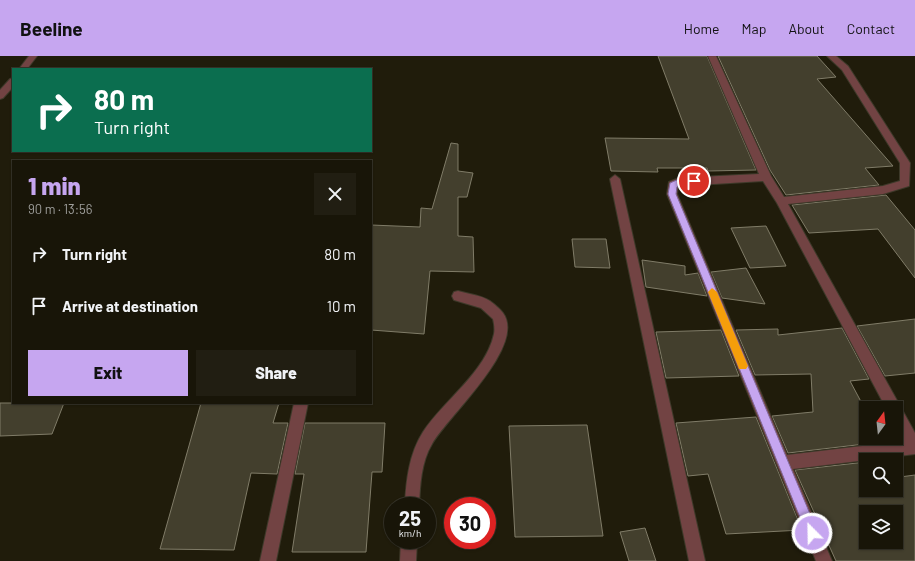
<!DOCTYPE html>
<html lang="en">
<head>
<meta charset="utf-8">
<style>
  :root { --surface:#181508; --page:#211e12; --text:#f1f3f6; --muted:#9f9f9c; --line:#363429; --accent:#c6a6f0 }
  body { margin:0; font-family:Barlow,sans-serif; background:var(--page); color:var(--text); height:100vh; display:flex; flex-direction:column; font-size:15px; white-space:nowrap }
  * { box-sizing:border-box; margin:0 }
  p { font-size:13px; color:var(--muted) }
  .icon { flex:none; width:22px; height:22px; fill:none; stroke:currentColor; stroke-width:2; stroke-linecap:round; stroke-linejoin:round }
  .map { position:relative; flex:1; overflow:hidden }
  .sheet { position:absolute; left:12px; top:104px; width:360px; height:244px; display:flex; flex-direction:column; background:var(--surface); border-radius:0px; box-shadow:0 1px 3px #0004,0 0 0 1px var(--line) }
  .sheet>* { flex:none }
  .banner { position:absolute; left:12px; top:12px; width:360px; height:84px; border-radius:0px; box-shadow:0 1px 3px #0004,0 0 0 1px var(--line); background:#0b6e4f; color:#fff; overflow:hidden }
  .needle { width:26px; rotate:15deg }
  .tools { position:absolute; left:859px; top:345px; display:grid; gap:8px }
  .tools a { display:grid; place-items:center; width:44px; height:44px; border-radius:0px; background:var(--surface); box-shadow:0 1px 3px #0004,0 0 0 1px var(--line); font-size:20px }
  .speed { position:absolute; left:384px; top:441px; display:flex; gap:8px; font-size:20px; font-weight:700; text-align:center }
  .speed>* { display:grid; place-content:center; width:52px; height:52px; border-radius:50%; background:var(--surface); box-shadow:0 1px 3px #0004,0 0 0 1px var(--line); line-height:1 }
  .speed small { font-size:10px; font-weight:400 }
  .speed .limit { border:6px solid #d22; background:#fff; color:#111 }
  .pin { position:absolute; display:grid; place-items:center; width:34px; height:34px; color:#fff; margin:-17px; border:2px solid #fff; border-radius:50%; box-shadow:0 1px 4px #0007 }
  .me { position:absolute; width:44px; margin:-22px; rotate:337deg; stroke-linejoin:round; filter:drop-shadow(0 0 3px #0008) }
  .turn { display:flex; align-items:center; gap:14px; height:84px; padding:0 16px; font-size:18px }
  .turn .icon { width:52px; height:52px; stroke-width:2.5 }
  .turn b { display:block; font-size:28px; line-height:34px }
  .round { display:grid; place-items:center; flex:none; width:42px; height:42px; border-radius:0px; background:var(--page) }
  .head { display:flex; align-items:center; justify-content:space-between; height:68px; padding:0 16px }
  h1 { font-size:24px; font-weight:800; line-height:30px; color:var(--accent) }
  .primary-button { display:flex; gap:8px; margin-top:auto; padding:8px 16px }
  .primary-button a { flex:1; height:46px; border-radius:0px; background:var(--accent); color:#111; font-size:16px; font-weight:800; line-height:46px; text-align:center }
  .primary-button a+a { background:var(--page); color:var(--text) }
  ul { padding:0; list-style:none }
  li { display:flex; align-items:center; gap:12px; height:52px; padding:0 16px }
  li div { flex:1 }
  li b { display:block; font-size:15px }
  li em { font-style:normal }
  header { display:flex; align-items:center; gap:24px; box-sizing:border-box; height:56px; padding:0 20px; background:var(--accent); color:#111 }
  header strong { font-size:19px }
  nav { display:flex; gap:22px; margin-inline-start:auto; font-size:14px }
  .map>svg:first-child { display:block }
</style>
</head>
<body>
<header>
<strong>Beeline</strong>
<nav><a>Home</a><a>Map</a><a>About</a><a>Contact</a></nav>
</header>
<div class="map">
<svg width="915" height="505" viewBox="0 0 915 505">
  <rect width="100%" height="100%" fill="#201c0b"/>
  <path fill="#433f2d" stroke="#807c68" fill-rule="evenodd" d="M 658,0 L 707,0 L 756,114 L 708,115 L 707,112 L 657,112 L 658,116 L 611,115 L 605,82 L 689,83 Z
    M 718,0 L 817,0 L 836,21 L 817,23 L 893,110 L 865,112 L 879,129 L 786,139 L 770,114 Z
    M 451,87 L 458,88 L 458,115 L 473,117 L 467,141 L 458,141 L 458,180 L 473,181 L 474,216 L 430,215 L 424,278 L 371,274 L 371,169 L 420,171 L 421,152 L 432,153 Z
    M 886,139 L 915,174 L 915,222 L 878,173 L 809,177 L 792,149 Z
    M 766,170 L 786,210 L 750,212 L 731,172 Z
    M 572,183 L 606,183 L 610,212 L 575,211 Z
    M 642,204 L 685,210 L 685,219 L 698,217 L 707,240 L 646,231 Z
    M 746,212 L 765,248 L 722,242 L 711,216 Z
    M 915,263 L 915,317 L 885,320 L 857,270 Z
    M 842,272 L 869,323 L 850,325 L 866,355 L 866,382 L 880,382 L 882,386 L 788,397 L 772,360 L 813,356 L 811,318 L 755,319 L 736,274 L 778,273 L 778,279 Z
    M 721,274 L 739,320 L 666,322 L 656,276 Z
    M 0,347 L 64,347 L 52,378 L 0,380 Z
    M 201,347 L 279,347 L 273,367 L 288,367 L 277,418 L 251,417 L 234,494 L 160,493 Z
    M 756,361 L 802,474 L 726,478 L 708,418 L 688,420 L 676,367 Z
    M 305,367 L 385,367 L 382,416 L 372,416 L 366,496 L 292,496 L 304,418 L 295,418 Z
    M 587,369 L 603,480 L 515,481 L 509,370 Z
    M 866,406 L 866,434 L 896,434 L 896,413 L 900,421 L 915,419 L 915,505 L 836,505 L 795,414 ZM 866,456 L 896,456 L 896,486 L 866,486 Z
    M 645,472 L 656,505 L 629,505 L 620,476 Z"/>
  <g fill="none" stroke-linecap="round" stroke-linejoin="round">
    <defs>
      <path id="lane" d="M 458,235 C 468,238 481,239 490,245 C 494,248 500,253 503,257 C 527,290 447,361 432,388 C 421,406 420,430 419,450 L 405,450 C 406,425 409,398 423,376 C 443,345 486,316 494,278 C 495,273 494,267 493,263 L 481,252 L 454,244 L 452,240 L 454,236 Z
        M 401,484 L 417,484 L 416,505 L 400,505 Z"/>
      <path id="street" d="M 29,0 L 37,0 L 27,13 L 19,13 Z
        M 708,0 L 716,0 L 771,120 L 784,141 L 883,130 L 900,125 L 900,107 L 842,14 L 827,0 L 836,0 L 848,10 L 910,107 L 909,130 L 883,138 L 788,148 L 915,377 L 915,398 L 793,413 L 832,505 L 816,505 L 667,138 L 669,126 L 679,122 L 759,118 ZM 763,125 L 777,147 L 886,352 L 896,352 L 896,370 L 904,385 L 787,399 L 677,138 L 678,131 L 681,130 Z
        M 13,22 L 13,31 L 3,42 L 0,43 L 0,34 L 10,23 Z
        M 615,119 L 620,123 L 705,505 L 689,505 L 610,123 Z
        M 294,347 L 308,347 L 276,505 L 260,505 Z"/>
    </defs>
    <use href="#lane" stroke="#3d3929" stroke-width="2"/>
    <use href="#street" stroke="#3d3929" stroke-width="2"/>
    <use href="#lane" fill="#724343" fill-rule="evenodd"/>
    <use href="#street" fill="#724343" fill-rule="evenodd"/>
  </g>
  <path fill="#c6a6f0" stroke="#816c9c" d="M 694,122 L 696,123 L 696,127 L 677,131 L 676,138 L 818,477 L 817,481 L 812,483 L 808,481 L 668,138 L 670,127 L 679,123 Z"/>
  <path fill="#f59e0b" d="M 712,232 L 717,236 L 748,310 L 746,313 L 739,313 L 738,310 L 708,236 Z"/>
</svg>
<div class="tools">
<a><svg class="needle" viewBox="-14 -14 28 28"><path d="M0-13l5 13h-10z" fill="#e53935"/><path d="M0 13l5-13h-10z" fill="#9f9f9c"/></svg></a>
<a><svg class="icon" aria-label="search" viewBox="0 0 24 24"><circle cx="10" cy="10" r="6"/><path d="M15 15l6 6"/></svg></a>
<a><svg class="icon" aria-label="layers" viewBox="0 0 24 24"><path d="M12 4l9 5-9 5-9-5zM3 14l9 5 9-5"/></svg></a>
</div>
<div class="speed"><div>25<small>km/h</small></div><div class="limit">30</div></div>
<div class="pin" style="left:694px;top:125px;background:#d93025"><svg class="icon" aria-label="arrive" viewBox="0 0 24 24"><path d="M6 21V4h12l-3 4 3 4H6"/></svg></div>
<svg class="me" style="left:812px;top:477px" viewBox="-20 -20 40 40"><circle r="17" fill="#c6a6f0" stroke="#fff" stroke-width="3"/><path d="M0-11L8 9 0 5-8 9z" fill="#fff"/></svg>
<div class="banner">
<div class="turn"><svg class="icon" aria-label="right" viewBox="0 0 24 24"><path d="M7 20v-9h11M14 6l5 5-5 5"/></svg><div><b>80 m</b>Turn right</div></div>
</div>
<section class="sheet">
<div class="head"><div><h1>1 min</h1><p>90 m · 13:56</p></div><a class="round"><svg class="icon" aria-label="close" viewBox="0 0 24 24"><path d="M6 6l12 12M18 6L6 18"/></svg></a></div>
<ul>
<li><svg class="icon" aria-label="right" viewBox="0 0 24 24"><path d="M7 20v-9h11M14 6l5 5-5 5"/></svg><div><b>Turn right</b></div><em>80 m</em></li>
<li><svg class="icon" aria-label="arrive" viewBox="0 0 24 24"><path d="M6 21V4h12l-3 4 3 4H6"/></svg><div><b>Arrive at destination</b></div><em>10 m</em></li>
</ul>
<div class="primary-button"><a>Exit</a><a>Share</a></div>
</section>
</div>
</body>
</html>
